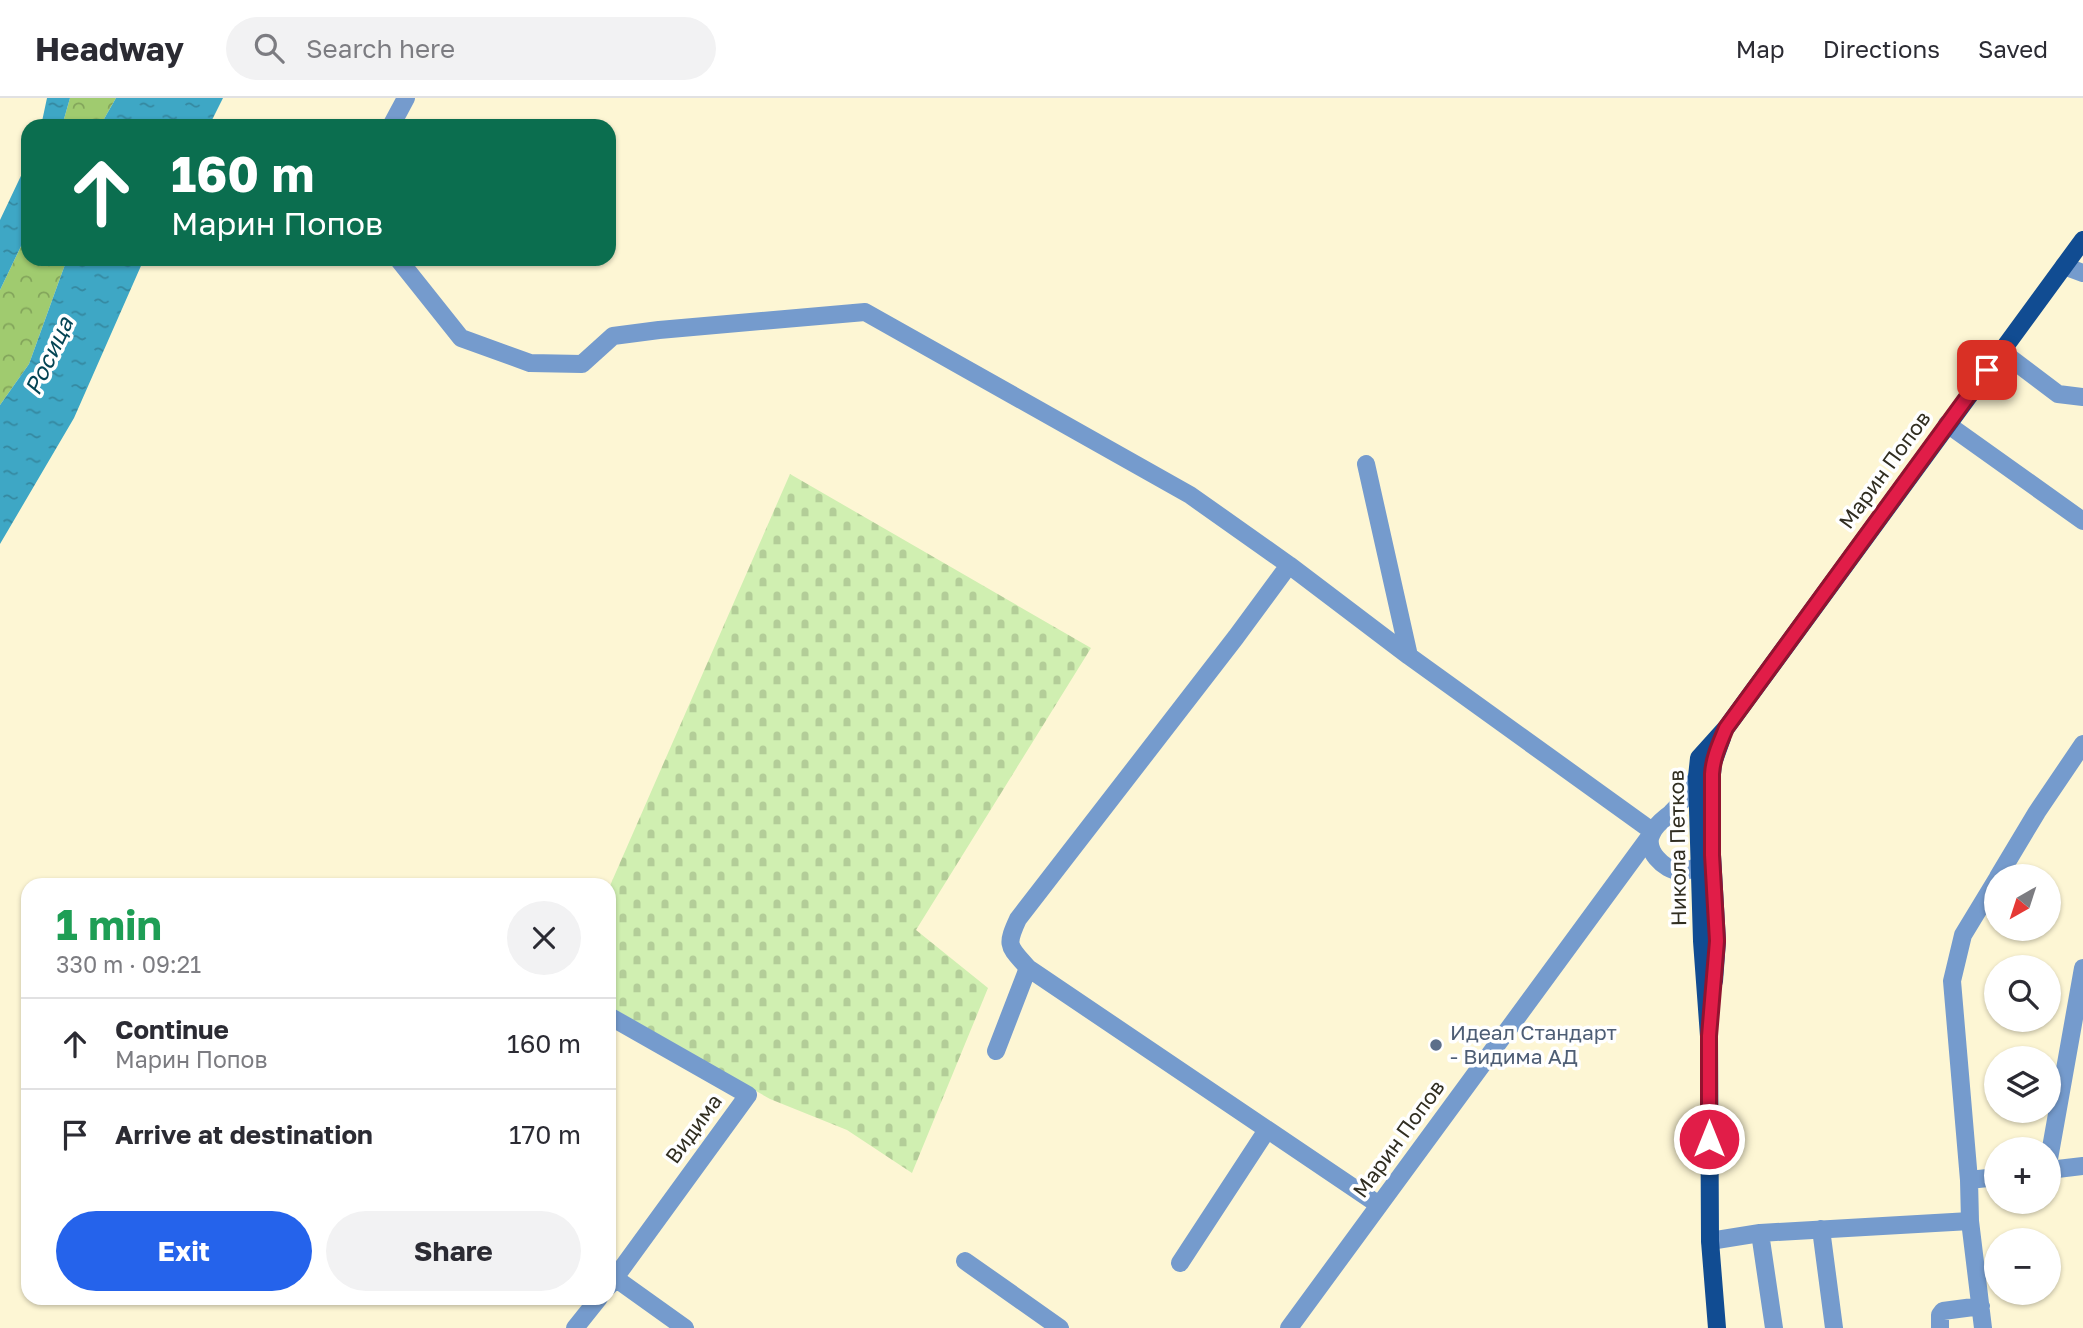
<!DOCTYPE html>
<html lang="en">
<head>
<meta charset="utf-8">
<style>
  :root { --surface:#fff; --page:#f2f2f3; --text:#2b2b33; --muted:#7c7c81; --line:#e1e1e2; --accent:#2563eb }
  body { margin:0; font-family:"Golos Text",sans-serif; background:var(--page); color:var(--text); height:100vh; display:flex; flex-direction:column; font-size:26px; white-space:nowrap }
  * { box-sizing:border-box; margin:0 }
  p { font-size:23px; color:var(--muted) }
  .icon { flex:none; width:38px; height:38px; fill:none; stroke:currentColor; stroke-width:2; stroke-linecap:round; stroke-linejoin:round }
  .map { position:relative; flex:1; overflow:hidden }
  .details { position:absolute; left:21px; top:780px; width:595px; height:427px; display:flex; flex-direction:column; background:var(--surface); border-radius:21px; box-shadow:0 2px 5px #0004 }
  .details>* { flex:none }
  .guide { position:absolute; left:21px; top:21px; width:595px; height:147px; border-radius:21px; box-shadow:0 2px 5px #0004; background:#0b6e4f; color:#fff; overflow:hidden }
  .needle { width:46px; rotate:219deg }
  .fabs { position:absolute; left:1984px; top:766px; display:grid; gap:14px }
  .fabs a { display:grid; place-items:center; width:77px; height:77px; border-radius:50%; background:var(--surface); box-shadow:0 2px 5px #0004; font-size:35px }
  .pin { position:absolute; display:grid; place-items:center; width:60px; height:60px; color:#fff; margin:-30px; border-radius:14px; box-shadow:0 4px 10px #0006 }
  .me { position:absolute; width:77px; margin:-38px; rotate:0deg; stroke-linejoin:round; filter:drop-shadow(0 0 5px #0008) }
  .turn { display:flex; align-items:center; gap:24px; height:147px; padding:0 35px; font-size:32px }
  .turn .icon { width:91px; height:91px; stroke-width:2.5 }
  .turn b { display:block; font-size:49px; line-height:60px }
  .round { display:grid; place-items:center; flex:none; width:74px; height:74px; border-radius:37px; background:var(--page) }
  .headline { display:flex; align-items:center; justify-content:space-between; height:119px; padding:0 35px }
  h1 { font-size:42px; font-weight:700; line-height:52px; color:#1e9e55 }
  .primary-button { display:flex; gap:14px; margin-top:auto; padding:14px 35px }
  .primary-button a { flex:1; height:80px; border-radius:42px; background:var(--accent); color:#fff; font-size:28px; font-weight:700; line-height:80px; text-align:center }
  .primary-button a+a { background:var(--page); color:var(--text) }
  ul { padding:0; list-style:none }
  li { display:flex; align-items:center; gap:21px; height:91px; padding:0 35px; border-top:2px solid var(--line) }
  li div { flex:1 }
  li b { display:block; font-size:26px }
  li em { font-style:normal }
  header { display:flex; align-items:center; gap:42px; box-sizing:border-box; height:98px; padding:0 35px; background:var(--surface); border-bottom:2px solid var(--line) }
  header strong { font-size:33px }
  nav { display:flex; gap:38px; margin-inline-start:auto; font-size:24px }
  .search { width:490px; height:63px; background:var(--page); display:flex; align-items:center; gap:18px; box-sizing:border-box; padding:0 24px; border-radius:38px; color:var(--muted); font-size:26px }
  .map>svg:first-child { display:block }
</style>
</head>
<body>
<header>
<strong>Headway</strong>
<div class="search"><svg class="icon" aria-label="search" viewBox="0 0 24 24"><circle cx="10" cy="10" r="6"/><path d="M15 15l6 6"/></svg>Search here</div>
<nav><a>Map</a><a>Directions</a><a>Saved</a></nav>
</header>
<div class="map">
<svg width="2083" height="1230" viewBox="0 0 2083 1230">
  <defs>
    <pattern id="forest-crowns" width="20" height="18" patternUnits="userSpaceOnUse" patternTransform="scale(1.75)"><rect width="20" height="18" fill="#a0cb6f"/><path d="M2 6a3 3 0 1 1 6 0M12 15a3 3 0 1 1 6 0" fill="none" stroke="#83a55b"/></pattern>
    <pattern id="cemetery-stones" width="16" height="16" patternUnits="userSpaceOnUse" patternTransform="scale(1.75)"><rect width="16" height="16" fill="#d0efb1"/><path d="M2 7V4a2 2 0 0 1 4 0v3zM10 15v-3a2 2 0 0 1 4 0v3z" fill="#b3cd98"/></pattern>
    <pattern id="water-ripples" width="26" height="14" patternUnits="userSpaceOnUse" patternTransform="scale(1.75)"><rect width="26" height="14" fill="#3ea7c5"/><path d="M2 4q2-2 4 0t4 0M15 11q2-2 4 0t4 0" fill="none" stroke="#3588a0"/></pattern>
  </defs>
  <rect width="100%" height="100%" fill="#fdf6d4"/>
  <path fill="url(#forest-crowns)" d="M 70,0 L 116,0 L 100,28 L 62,28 Z
    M 28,129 L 28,161 L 67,161 L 29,266 L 0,307 L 0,192 L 23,144 Z"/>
  <path fill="url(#cemetery-stones)" d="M 790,376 L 1091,550 L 916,832 L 988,890 L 912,1075 L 847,1032 L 770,1001 L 609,908 L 609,790 Z"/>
  <path fill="url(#water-ripples)" d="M 47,0 L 70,0 L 62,28 L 41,28 Z
    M 116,0 L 223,0 L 209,28 L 100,28 Z
    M 28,63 L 28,129 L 23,144 L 0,192 L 0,122 Z
    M 67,161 L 144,161 L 74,320 L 0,446 L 0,307 L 29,266 Z"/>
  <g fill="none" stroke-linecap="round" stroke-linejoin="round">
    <path stroke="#759bcd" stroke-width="18" d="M 391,28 L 406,0
      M 398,161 L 461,240 L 530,265 L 582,266 L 613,238 L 659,232 L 865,214 L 1190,397 L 1289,467 L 1409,558 L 1652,733
      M 2064,168 L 2083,175
      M 2001,253 L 2058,296 L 2083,299
      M 1947,326 L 2083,423
      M 1366,366 L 1409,558
      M 1289,467 L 1236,539 L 1018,821 C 1005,849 1009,848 1028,870 L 1379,1107
      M 1697,679 C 1690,692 1682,705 1671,715 C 1664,721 1656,726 1652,735 C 1643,751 1664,773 1680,773 C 1691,774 1701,767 1709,760
      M 1998,779 L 2037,714 L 2083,646
      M 609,918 L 748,997 L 609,1188
      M 996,953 L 1028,870
      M 2049,1061 L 2083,870
      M 2049,1072 L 2083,1068
      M 1969,1082 L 1997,1079
      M 1821,1131 L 1834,1230
      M 1760,1135 L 1774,1230
      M 1710,1143 L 1760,1135 L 1970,1123
      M 965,1163 L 1060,1230
      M 1180,1165 L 1267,1032
      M 615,1180 L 685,1230
      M 575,1230 L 599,1200
      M 1289,1230 L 1650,738
      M 1940,1230 L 1940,1217 L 1943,1213 L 1981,1208
      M 1983,1230 L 1970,1123 L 1969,1082 L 1952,883 L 1963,837 L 1997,781"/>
    <path stroke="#114c92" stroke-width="18" d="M 1714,883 L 1717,843 L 1712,757 L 1712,676 L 1713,665 L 1722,640
      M 1717,1230 L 1710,1143 L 1709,938 L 1702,843 L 1697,679 L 1699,660 L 1726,630 L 2083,142"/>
  </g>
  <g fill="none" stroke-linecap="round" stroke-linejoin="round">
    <defs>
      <path id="route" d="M 1709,1041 L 1709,938 L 1717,843 L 1712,757 L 1712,676 C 1713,659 1720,645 1726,630 L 1987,272"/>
    </defs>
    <use href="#route" stroke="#92132f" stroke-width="18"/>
    <use href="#route" stroke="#e11d48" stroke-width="12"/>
  </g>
  <circle fill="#5c6f8a" stroke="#fff" stroke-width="2.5" cx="1436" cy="947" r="7"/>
  <g text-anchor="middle" stroke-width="7" stroke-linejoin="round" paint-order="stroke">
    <g font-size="21" fill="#312e21" stroke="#fff">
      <text transform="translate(1885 372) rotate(-54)" y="7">Марин Попов</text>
      <text transform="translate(1678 750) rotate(-91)" y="7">Никола Петков</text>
      <text transform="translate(694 1031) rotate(-54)" y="7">Видима</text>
      <text transform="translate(1399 1041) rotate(-54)" y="7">Марин Попов</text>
    </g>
    <g font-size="21" fill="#4e5e75" stroke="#fff" text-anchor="start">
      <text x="1450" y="942">Идеал Стандарт<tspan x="1450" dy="24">- Видима АД</tspan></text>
    </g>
    <g font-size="23" font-style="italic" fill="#034454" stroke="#fff">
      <text transform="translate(49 258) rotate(-65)" y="8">Росица</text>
    </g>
  </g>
</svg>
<div class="fabs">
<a><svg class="needle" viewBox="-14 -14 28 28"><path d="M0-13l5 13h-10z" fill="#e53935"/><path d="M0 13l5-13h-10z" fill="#7c7c81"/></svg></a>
<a><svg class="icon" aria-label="search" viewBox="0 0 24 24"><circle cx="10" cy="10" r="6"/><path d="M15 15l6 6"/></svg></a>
<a><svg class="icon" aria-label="layers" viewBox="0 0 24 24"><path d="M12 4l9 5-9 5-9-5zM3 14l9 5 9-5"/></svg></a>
<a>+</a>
<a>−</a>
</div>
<div class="pin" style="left:1987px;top:272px;background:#d93025"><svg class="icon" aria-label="arrive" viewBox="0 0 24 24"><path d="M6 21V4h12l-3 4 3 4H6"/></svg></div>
<svg class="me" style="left:1709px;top:1041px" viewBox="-20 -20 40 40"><circle r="17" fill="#e11d48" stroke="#fff" stroke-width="3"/><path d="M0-11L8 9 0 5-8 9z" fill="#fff"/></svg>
<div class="guide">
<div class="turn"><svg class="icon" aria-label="ahead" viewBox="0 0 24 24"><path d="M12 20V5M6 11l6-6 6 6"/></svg><div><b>160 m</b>Марин Попов</div></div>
</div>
<section class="details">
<div class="headline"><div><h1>1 min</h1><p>330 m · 09:21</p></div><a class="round"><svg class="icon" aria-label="close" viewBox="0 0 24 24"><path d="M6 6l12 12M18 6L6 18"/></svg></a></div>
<ul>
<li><svg class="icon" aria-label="ahead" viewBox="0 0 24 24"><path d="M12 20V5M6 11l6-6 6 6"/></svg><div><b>Continue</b><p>Марин Попов</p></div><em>160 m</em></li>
<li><svg class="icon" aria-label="arrive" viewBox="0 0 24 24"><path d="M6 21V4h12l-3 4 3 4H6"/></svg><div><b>Arrive at destination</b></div><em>170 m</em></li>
</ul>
<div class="primary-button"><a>Exit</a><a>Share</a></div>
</section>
</div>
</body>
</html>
